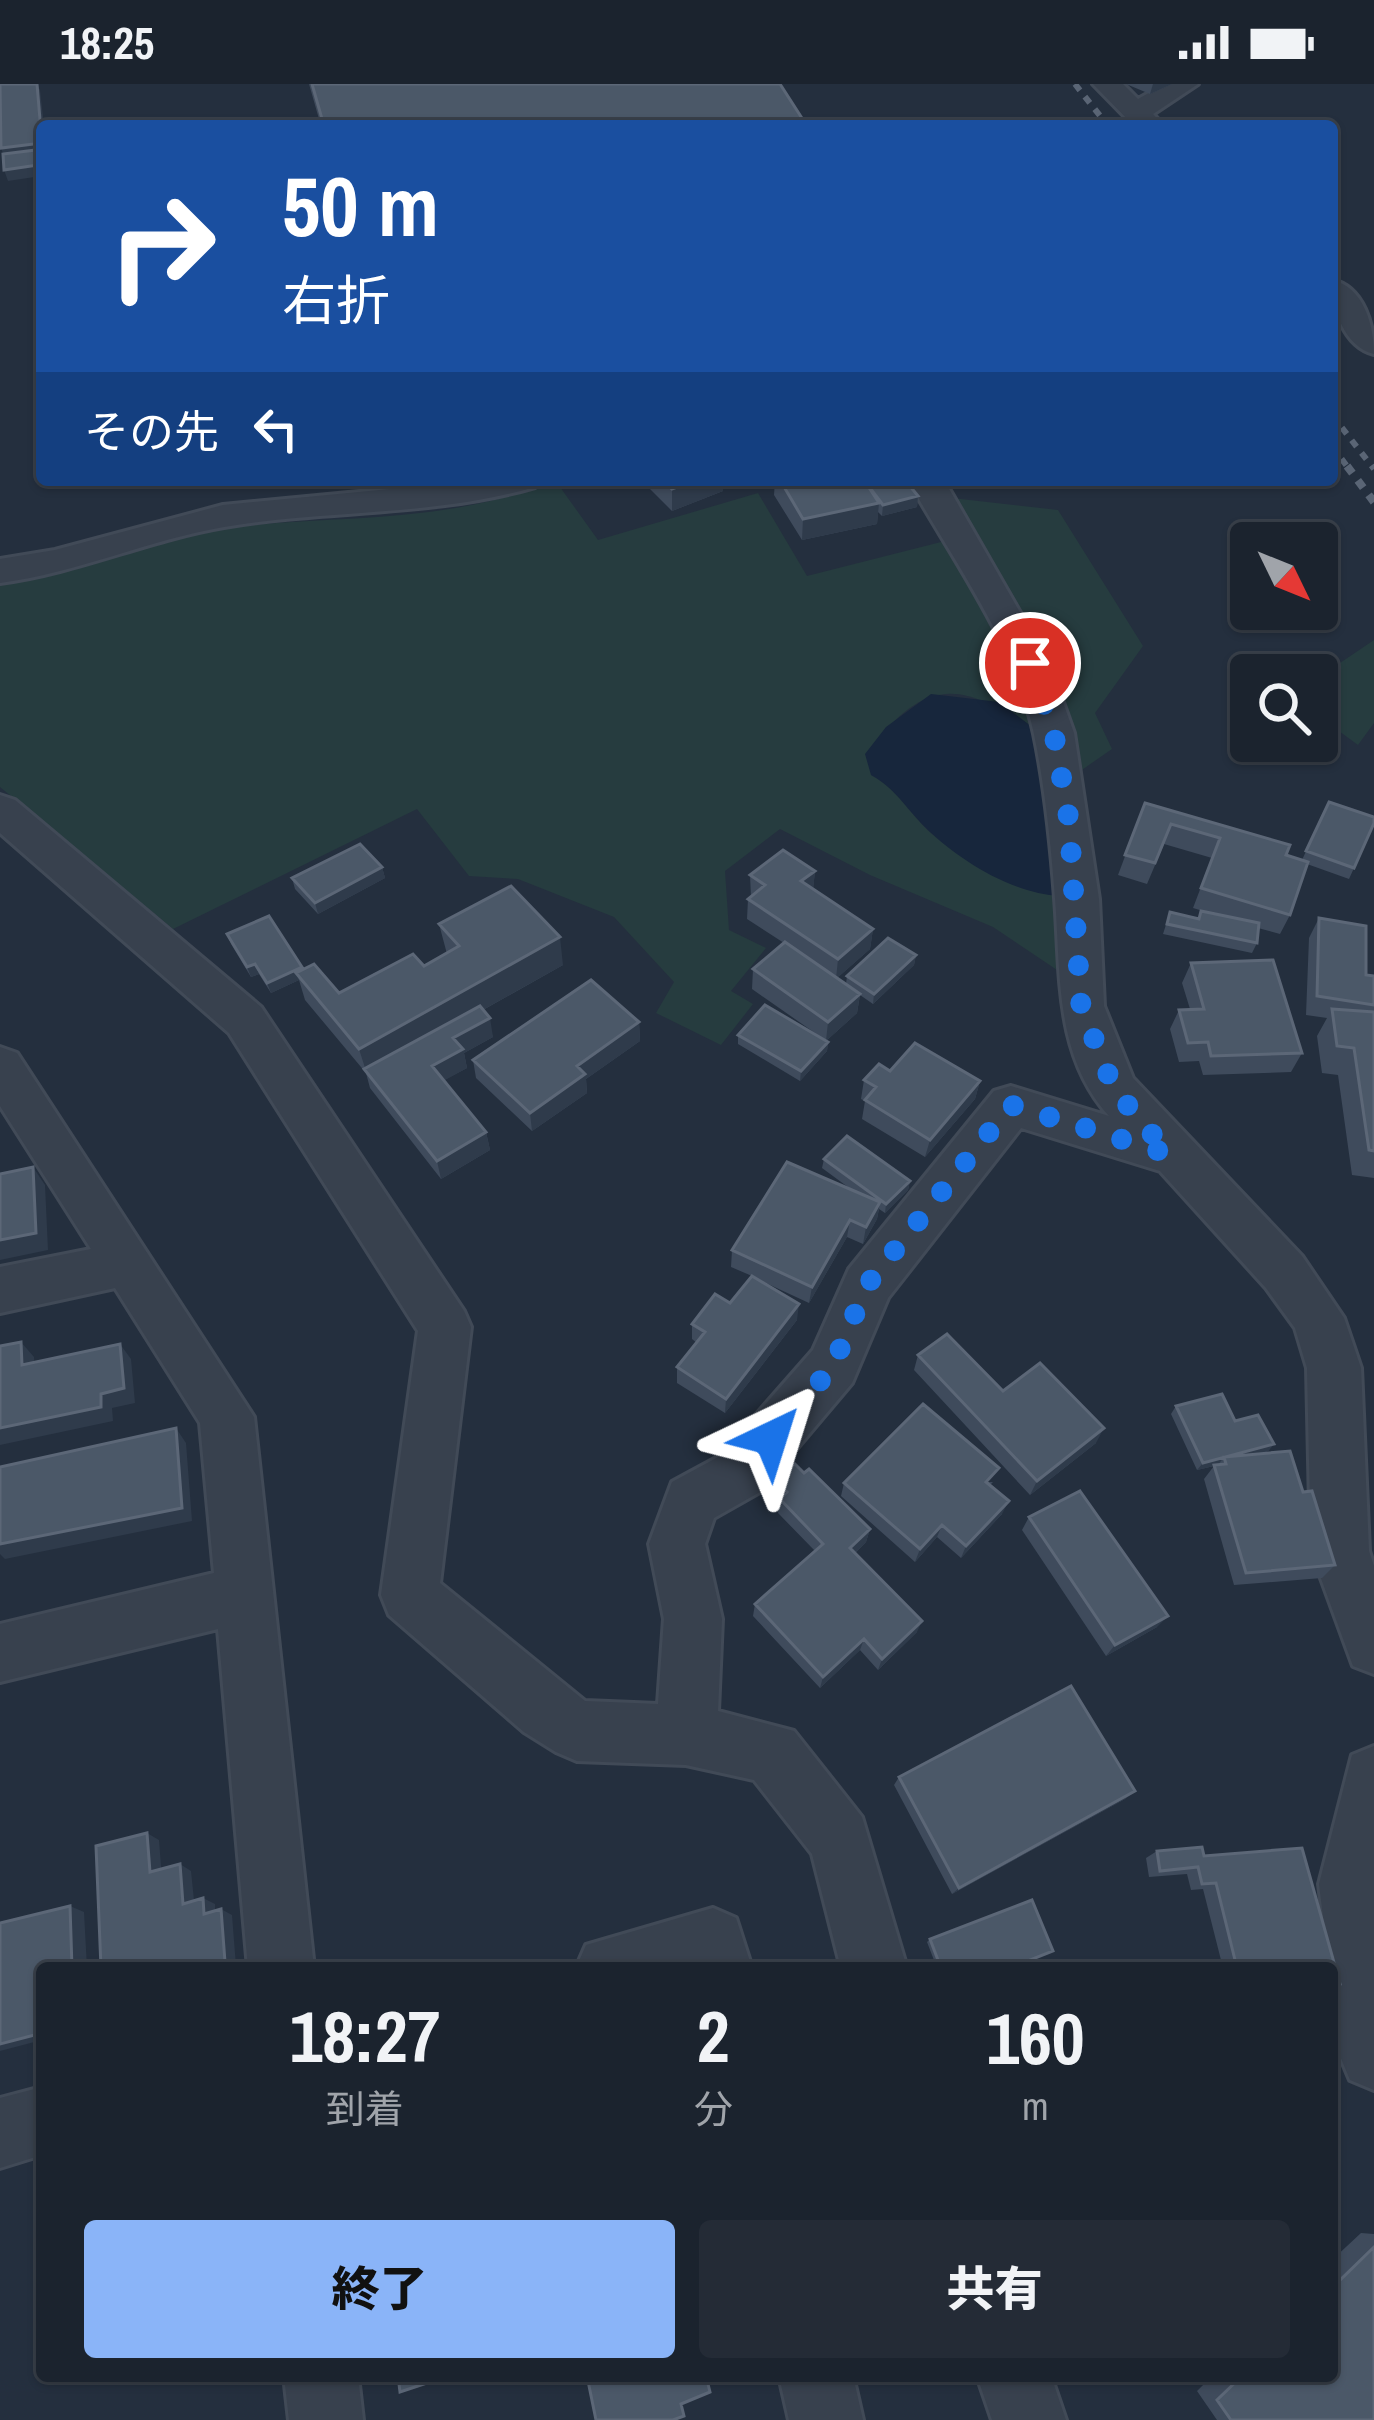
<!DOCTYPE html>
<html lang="ja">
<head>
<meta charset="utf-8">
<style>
  :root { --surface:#1b232e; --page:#242b36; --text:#f1f3f6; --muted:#a0a4aa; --line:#39404a; --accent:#8ab4f8 }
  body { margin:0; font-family:"Archivo Narrow","Noto Sans JP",sans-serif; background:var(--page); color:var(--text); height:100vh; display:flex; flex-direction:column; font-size:45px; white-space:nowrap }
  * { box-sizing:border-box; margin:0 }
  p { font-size:39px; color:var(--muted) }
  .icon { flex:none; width:66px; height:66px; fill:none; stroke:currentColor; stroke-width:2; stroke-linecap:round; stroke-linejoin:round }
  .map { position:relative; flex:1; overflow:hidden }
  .panel { position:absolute; left:36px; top:1878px; width:1302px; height:420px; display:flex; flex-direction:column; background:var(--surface); border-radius:12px; box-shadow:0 3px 9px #0004,0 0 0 3px var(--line) }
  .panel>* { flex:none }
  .top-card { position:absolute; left:36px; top:36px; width:1302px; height:366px; border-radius:12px; box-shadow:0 3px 9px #0004,0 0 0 3px var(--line); background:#1a4fa0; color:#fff; overflow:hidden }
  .needle { width:78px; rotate:133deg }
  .fabs { position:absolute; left:1230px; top:438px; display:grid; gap:24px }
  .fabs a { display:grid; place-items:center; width:108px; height:108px; border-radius:12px; background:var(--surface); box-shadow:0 3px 9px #0004,0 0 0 3px var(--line); font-size:60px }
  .pin { position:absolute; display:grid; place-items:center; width:102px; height:102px; color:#fff; margin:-51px; border:6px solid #fff; border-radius:50%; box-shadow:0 3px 12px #0007 }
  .me { position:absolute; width:132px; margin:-66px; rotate:41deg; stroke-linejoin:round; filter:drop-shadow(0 0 9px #0008) }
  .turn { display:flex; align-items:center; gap:42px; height:252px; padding:0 48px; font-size:54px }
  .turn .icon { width:156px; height:156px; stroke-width:2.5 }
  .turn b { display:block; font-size:84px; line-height:102px }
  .then { display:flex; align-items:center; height:114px; padding:0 48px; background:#0003; gap:24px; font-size:45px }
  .eta { display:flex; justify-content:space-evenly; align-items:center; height:204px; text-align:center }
  .eta b { font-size:72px; font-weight:800; line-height:84px }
  .primary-button { display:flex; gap:24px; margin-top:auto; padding:24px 48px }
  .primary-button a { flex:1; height:138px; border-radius:12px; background:var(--accent); color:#111; font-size:48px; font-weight:800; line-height:138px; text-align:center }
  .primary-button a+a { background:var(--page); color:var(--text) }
  .status { display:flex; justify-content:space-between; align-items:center; height:84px; padding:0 60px; background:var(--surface); direction:ltr }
  .status svg { height:33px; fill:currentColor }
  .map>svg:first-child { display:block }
</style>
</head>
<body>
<div class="status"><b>18:25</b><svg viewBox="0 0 49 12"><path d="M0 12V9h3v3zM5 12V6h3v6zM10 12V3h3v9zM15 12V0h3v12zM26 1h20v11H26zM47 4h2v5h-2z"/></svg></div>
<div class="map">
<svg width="1374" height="2336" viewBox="0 0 1374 2336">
  <rect width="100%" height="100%" fill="#242f3e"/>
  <path fill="#263c3f" d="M 555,396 L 598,456 L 758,409 L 807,492 L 945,457 L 1016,580 L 1039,648 C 993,623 956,589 907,626 C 882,646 876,660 871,691 C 898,705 909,730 932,750 C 970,782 1012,800 1060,812 L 1063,890 L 993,843 L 870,791 L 780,745 L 725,787 L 729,846 L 766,864 L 731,907 L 753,920 L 721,961 L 656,929 L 674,898 L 614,833 L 518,795 L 469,792 L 417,725 L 173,845 L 0,703 L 0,499 C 79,494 152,452 231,443 C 341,431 451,440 555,396 Z
    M 952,414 L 1058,426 L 1143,562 L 1095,629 L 1112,665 L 1076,690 Z
    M 1374,556 L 1374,639 L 1358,661 L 1317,631 L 1317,591 L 1305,591 L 1340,579 Z"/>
  <path fill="#17263c" d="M 931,610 L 999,618 L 1039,648 L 1060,812 C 1013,810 958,776 925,743 C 906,724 895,704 871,691 L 865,670 L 886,643 Z"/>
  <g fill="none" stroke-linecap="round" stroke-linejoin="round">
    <defs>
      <path id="minor" d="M 1093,0 L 1123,0 L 1138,15 L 1165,0 L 1198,0 L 1153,30 L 1164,42 L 1134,42 Z
        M 1332,196 C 1364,203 1374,242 1374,270 C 1343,262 1332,223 1332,196 Z
        M 484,396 L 541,396 L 535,403 C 432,433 329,425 224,443 C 148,456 77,489 0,499 L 0,475 L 55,466 L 223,421 Z
        M 908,396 L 944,396 L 1049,579 L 1074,649 L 1099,815 L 1104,922 L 1133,994 L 1302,1172 L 1344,1234 L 1361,1284 L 1369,1467 L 1374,1482 L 1374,1590 L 1353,1582 L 1311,1467 L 1307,1284 L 1295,1244 L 1266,1204 L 1160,1087 L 1021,1044 L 888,1214 L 852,1299 L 760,1408 L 714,1434 L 705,1460 L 722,1535 L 718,1627 L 794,1647 L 862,1733 L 907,1884 L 841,1884 L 812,1770 L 754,1696 L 686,1681 L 577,1677 L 556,1668 L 524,1648 L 389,1531 L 381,1511 L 418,1247 L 229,949 L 0,749 L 0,711 L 15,716 L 261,923 L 464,1227 L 471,1243 L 440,1499 L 585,1617 L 658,1620 L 664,1535 L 649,1460 L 672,1398 L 720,1372 L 813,1266 L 849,1185 L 994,1007 L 1011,1002 L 1109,1032 C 1054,971 1061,889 1055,814 C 1051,761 1045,703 1034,650 C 1015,560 953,476 908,396 Z
        M 0,963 L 17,969 L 254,1333 L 314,1884 L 248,1884 L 218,1545 L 0,1598 L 0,1540 L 214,1489 L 200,1339 L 115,1204 L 0,1229 L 0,1183 L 91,1165 L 0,1022 Z
        M 1374,1662 L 1374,2006 L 1350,1996 L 1340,1972 L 1319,1800 L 1352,1671 Z
        M 713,1824 L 736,1834 L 752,1884 L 576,1884 L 586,1861 Z
        M 42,2003 L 42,2071 L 0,2084 L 0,2014 Z
        M 284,2292 L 358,2292 L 363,2336 L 289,2336 Z
        M 779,2292 L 853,2292 L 863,2336 L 789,2336 Z
        M 977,2292 L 1051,2292 L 1066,2336 L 992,2336 Z"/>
    </defs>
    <use href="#minor" stroke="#414a57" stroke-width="6"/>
    <use href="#minor" fill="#38414e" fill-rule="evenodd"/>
    <path stroke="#5a6575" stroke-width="6" stroke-dasharray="8 8" stroke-linecap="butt" d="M 1075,0 L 1108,42
      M 1332,331 L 1374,385
      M 1332,362 L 1349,385"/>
    <path stroke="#5a6575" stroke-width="8" stroke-dasharray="9 9" stroke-linecap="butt" d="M 1347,382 L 1374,418"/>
  </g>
  <path fill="#3f4b5c" d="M 309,0 L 780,0 L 807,42 L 321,42 Z
    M 1126,0 L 1172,0 L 1150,10 Z
    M 641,396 L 723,396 L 723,407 L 672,427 Z
    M 775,396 L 905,396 L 918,412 L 917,423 L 882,432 L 878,428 L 877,440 L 802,456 L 774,411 Z
    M 1329,718 L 1354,784 L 1349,795 L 1307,780 L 1290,831 L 1280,850 L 1258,844 L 1257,859 L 1252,869 L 1163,850 L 1170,828 L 1198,834 L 1201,827 L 1203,827 L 1193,824 L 1212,774 L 1164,760 L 1147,800 L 1118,791 L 1145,719 L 1302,776 Z
    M 382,783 L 385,794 L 318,830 L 295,805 L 292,794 Z
    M 815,787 L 813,805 L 873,845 L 870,865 L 837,894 L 846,900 L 847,892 L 916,871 L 914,881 L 873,920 L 860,911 L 857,929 L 826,957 L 828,958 L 827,967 L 800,997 L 738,960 L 738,951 L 825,956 L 752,905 L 753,885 L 784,859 L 747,835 L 748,815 L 751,813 L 750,791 Z
    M 1319,834 L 1366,891 L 1374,892 L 1374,1094 L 1352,1091 L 1338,991 L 1322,989 L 1317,952 L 1327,934 L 1306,931 L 1309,854 Z
    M 439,840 L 563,881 L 483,926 L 493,953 L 464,969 L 467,984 L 444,996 L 486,1048 L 490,1066 L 441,1095 L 370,1004 L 366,989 L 305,916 L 299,896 L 271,909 L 259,890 L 251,893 L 231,860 L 227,850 L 302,883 L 302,886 L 339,909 L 424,882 L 447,870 Z
    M 1191,879 L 1302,969 L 1291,988 L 1203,991 L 1199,977 L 1179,978 L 1170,945 L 1179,926 L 1190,925 L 1182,899 Z
    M 639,938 L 640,957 L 586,995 L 587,1009 L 532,1047 L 476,994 L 473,976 Z
    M 890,987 L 980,997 L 975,1015 L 925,1073 L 862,1035 L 865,1017 L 861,1015 L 864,996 Z
    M 824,1075 L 910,1097 L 908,1106 L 885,1129 L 879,1125 L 877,1135 L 863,1160 L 847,1153 L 809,1219 L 757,1195 L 797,1236 L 725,1329 L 677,1299 L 677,1283 L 697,1259 L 692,1255 L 692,1240 L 730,1219 L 752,1192 L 731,1183 L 732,1166 L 852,1106 L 822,1084 Z
    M 918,1271 L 1003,1307 L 1096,1359 L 1030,1411 L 914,1286 Z
    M 1176,1322 L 1235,1337 L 1274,1360 L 1268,1367 L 1259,1370 L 1303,1408 L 1335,1481 L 1322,1494 L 1234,1501 L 1204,1395 L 1214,1382 L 1197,1386 L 1171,1330 Z
    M 776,1397 L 870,1445 L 866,1458 L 855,1469 L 917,1548 L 878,1586 L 860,1566 L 820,1604 L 753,1532 L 755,1520 L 815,1467 L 778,1429 L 780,1416 L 774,1410 Z
    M 993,1398 L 990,1401 L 1002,1430 L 961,1474 L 937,1453 L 915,1478 L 841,1412 L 844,1399 Z
    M 1029,1433 L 1157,1543 L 1106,1572 L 1022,1446 Z
    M 899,1693 L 1135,1707 L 1125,1715 L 952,1810 L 894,1701 Z
    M 1202,1763 L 1204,1772 L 1302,1764 L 1340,1900 L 1332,1902 L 1332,1884 L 1223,1884 L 1203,1805 L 1191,1806 L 1187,1790 L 1149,1793 L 1146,1774 L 1157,1767 Z
    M 930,1855 L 1012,1884 L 937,1884 L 927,1858 Z
    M 1361,2149 L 1374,2150 L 1374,2336 L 1217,2336 L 1197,2307 L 1212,2292 L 1332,2292 L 1332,2176 Z"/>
  <path fill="#2f3b4b" d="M 37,0 L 40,6 L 44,42 L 42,42 Z
    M 1153,0 L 1172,0 L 1150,10 Z
    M 42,59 L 42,70 L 38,71 L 41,92 L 8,97 L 4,86 L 5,75 L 1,64 Z
    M 695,396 L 723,396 L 723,407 L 672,427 L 672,405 Z
    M 918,412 L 917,423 L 882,432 L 883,421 Z
    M 879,419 L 877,440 L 802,456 L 803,435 Z
    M 382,783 L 385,794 L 318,830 L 315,819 Z
    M 815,787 L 813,807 L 801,797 Z
    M 873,845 L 870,865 L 836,895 L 838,875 Z
    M 560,853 L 563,881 L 368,990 L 366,987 L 359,965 Z
    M 916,871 L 914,881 L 873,920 L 874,910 Z
    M 255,880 L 259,890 L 251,893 L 247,883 Z
    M 302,883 L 305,893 L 296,889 L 299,896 L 271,909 L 267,899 Z
    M 860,910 L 857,929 L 826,957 L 828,938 Z
    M 490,934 L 493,953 L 464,969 L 467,984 L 436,1001 L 432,982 L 453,954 Z
    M 639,938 L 640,957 L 586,995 L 587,1009 L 532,1047 L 530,1029 L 577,982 Z
    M 828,958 L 827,967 L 800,997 L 801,987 Z
    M 980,997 L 975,1015 L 925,1073 L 930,1056 Z
    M 486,1048 L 490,1066 L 441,1095 L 437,1077 Z
    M 33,1083 L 45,1101 L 48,1166 L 0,1176 L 0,1156 Z
    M 910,1097 L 908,1106 L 885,1129 L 886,1120 Z
    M 880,1118 L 877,1135 L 863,1160 L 866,1143 Z
    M 850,1136 L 847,1153 L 809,1219 L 812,1203 Z
    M 799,1220 L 797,1236 L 725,1329 L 726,1315 Z
    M 21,1258 L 34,1273 L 35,1296 L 22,1281 Z
    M 120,1260 L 131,1275 L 135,1319 L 112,1324 L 113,1337 L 0,1361 L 0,1344 L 101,1310 Z
    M 176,1344 L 186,1359 L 192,1437 L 5,1475 L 0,1470 L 0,1460 Z
    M 1104,1344 L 1096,1359 L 1030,1411 L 1037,1397 Z
    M 1274,1360 L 1268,1367 L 1226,1379 L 1224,1373 Z
    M 1224,1373 L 1218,1381 L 1197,1386 L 1203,1379 Z
    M 1009,1417 L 1002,1430 L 961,1474 L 966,1462 Z
    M 942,1441 L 937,1453 L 915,1478 L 920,1465 Z
    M 870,1445 L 866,1458 L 846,1477 L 850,1464 Z
    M 1168,1532 L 1157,1543 L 1106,1572 L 1115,1561 Z
    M 922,1537 L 917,1548 L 878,1586 L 882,1575 Z
    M 864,1555 L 860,1566 L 820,1604 L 823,1593 Z
    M 1135,1707 L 1125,1715 L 952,1810 L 959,1804 Z
    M 147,1749 L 159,1756 L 162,1795 L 150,1788 Z
    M 180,1780 L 191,1787 L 195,1826 L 183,1820 Z
    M 203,1814 L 215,1820 L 215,1835 L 204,1830 Z
    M 70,1822 L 84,1828 L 87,1884 L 72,1884 Z
    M 221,1825 L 232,1831 L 236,1882 L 202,1884 Z
    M 42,1949 L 42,1956 L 0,1967 L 0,1960 Z"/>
  <path fill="#4b5868" stroke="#5c6777" stroke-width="3" d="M 0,0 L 37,0 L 42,59 L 1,64 Z
    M 312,0 L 780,0 L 807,42 L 324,42 Z
    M 36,66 L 38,81 L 4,86 L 3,70 Z
    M 662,396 L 695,396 L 672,405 Z
    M 780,396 L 864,396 L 879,419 L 803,435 Z
    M 864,396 L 905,396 L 918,412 L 883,421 Z
    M 1329,718 L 1374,733 L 1374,739 L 1354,784 L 1306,767 Z
    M 1145,719 L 1290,761 L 1286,771 L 1308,778 L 1290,831 L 1201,804 L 1220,754 L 1171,740 L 1155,779 L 1125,771 Z
    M 360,760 L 382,783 L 315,819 L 292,794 Z
    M 783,766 L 815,787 L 801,797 L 873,845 L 838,875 L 748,815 L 765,801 L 750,791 Z
    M 511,802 L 560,853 L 359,965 L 296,889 L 314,880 L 339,909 L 413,870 L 424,882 L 459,862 L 439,840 Z
    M 1201,827 L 1259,839 L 1257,859 L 1167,840 L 1170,828 L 1199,835 Z
    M 269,832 L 302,883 L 267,899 L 255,880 L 247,883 L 227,850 Z
    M 1319,834 L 1366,842 L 1366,891 L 1374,892 L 1374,921 L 1317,912 Z
    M 888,854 L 916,871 L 874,910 L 847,892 Z
    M 785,858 L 860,910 L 828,938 L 753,885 Z
    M 1273,876 L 1302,969 L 1211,972 L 1208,958 L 1188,959 L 1179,926 L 1204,925 L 1191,879 Z
    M 591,896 L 639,938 L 577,982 L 585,990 L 530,1029 L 473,976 Z
    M 765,921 L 828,958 L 801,987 L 738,951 Z
    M 480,922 L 490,934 L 453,954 L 463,965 L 432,982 L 486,1048 L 437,1077 L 364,985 Z
    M 1332,925 L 1374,928 L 1374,1067 L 1369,1066 L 1354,964 L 1337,962 Z
    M 915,959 L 980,997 L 930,1056 L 865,1016 L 876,1003 L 864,996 L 879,980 L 890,987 Z
    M 847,1052 L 910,1097 L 886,1120 L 824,1075 Z
    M 787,1078 L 880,1118 L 866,1143 L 850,1136 L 812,1203 L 732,1166 Z
    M 33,1083 L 36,1149 L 0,1156 L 0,1090 Z
    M 752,1192 L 799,1220 L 726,1315 L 677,1283 L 705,1248 L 692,1240 L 715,1210 L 730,1219 Z
    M 947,1250 L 1003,1307 L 1040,1279 L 1104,1344 L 1037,1397 L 918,1271 Z
    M 21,1258 L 22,1281 L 120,1260 L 124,1304 L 101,1310 L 101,1323 L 0,1344 L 0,1262 Z
    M 1222,1310 L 1235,1337 L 1258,1331 L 1274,1360 L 1203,1379 L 1176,1322 Z
    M 923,1320 L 999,1384 L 986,1398 L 1009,1417 L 966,1462 L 942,1441 L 920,1465 L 844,1399 Z
    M 176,1344 L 182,1424 L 0,1460 L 0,1383 Z
    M 1290,1367 L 1303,1408 L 1312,1407 L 1335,1481 L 1246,1489 L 1214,1381 L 1226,1380 L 1224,1373 Z
    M 795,1380 L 804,1389 L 809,1385 L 870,1445 L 850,1464 L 922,1537 L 882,1575 L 864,1555 L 823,1593 L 755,1520 L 823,1460 L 780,1415 L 787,1408 L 776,1397 Z
    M 1080,1407 L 1168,1532 L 1115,1561 L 1029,1433 Z
    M 1071,1602 L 1135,1707 L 959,1804 L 899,1693 Z
    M 147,1749 L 150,1788 L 180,1780 L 183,1820 L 203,1814 L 204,1830 L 221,1825 L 225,1878 L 202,1884 L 101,1884 L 96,1762 Z
    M 1202,1763 L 1204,1772 L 1302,1764 L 1340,1900 L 1332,1901 L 1332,1884 L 1237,1884 L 1216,1799 L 1202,1800 L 1198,1783 L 1160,1787 L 1157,1767 Z
    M 1032,1816 L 1053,1867 L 1010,1884 L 941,1884 L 930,1855 Z
    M 70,1822 L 72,1884 L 42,1884 L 42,1949 L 0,1960 L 0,1839 Z
    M 1374,2163 L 1374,2336 L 1231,2336 L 1217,2316 L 1242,2292 L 1332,2292 L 1332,2204 Z
    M 398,2292 L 448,2292 L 400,2308 Z
    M 587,2292 L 706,2292 L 710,2308 L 681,2320 L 684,2332 L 673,2336 L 596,2336 Z"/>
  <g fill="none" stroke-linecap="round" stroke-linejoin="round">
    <path stroke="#1a73e8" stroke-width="21" stroke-dasharray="0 37.8" d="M 771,1354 L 833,1282 L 867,1201 L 1011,1021 L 1169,1070 L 1114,1005 L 1081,922 L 1069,736 L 1054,650 L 1030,579"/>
  </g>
</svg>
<div class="fabs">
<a><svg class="needle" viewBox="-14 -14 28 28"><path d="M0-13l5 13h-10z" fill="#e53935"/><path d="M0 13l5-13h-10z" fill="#a0a4aa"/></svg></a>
<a><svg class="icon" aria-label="search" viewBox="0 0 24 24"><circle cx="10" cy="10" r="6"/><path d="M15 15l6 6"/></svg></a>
</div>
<div class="pin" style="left:1030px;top:579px;background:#d93025"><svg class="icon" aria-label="arrive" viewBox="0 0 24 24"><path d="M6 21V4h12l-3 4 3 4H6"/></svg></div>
<svg class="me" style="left:771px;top:1354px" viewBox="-20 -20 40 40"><path d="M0-17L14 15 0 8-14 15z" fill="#1a73e8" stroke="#fff" stroke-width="4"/></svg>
<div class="top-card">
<div class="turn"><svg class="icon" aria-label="right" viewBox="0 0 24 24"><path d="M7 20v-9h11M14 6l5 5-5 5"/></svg><div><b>50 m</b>右折</div></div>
<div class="then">その先<svg class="icon" aria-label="left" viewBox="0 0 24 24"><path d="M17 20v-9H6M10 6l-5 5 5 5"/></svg></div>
</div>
<section class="panel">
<div class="eta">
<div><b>18:27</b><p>到着</p></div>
<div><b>2</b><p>分</p></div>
<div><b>160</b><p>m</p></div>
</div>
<div class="primary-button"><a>終了</a><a>共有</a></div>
</section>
</div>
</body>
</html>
